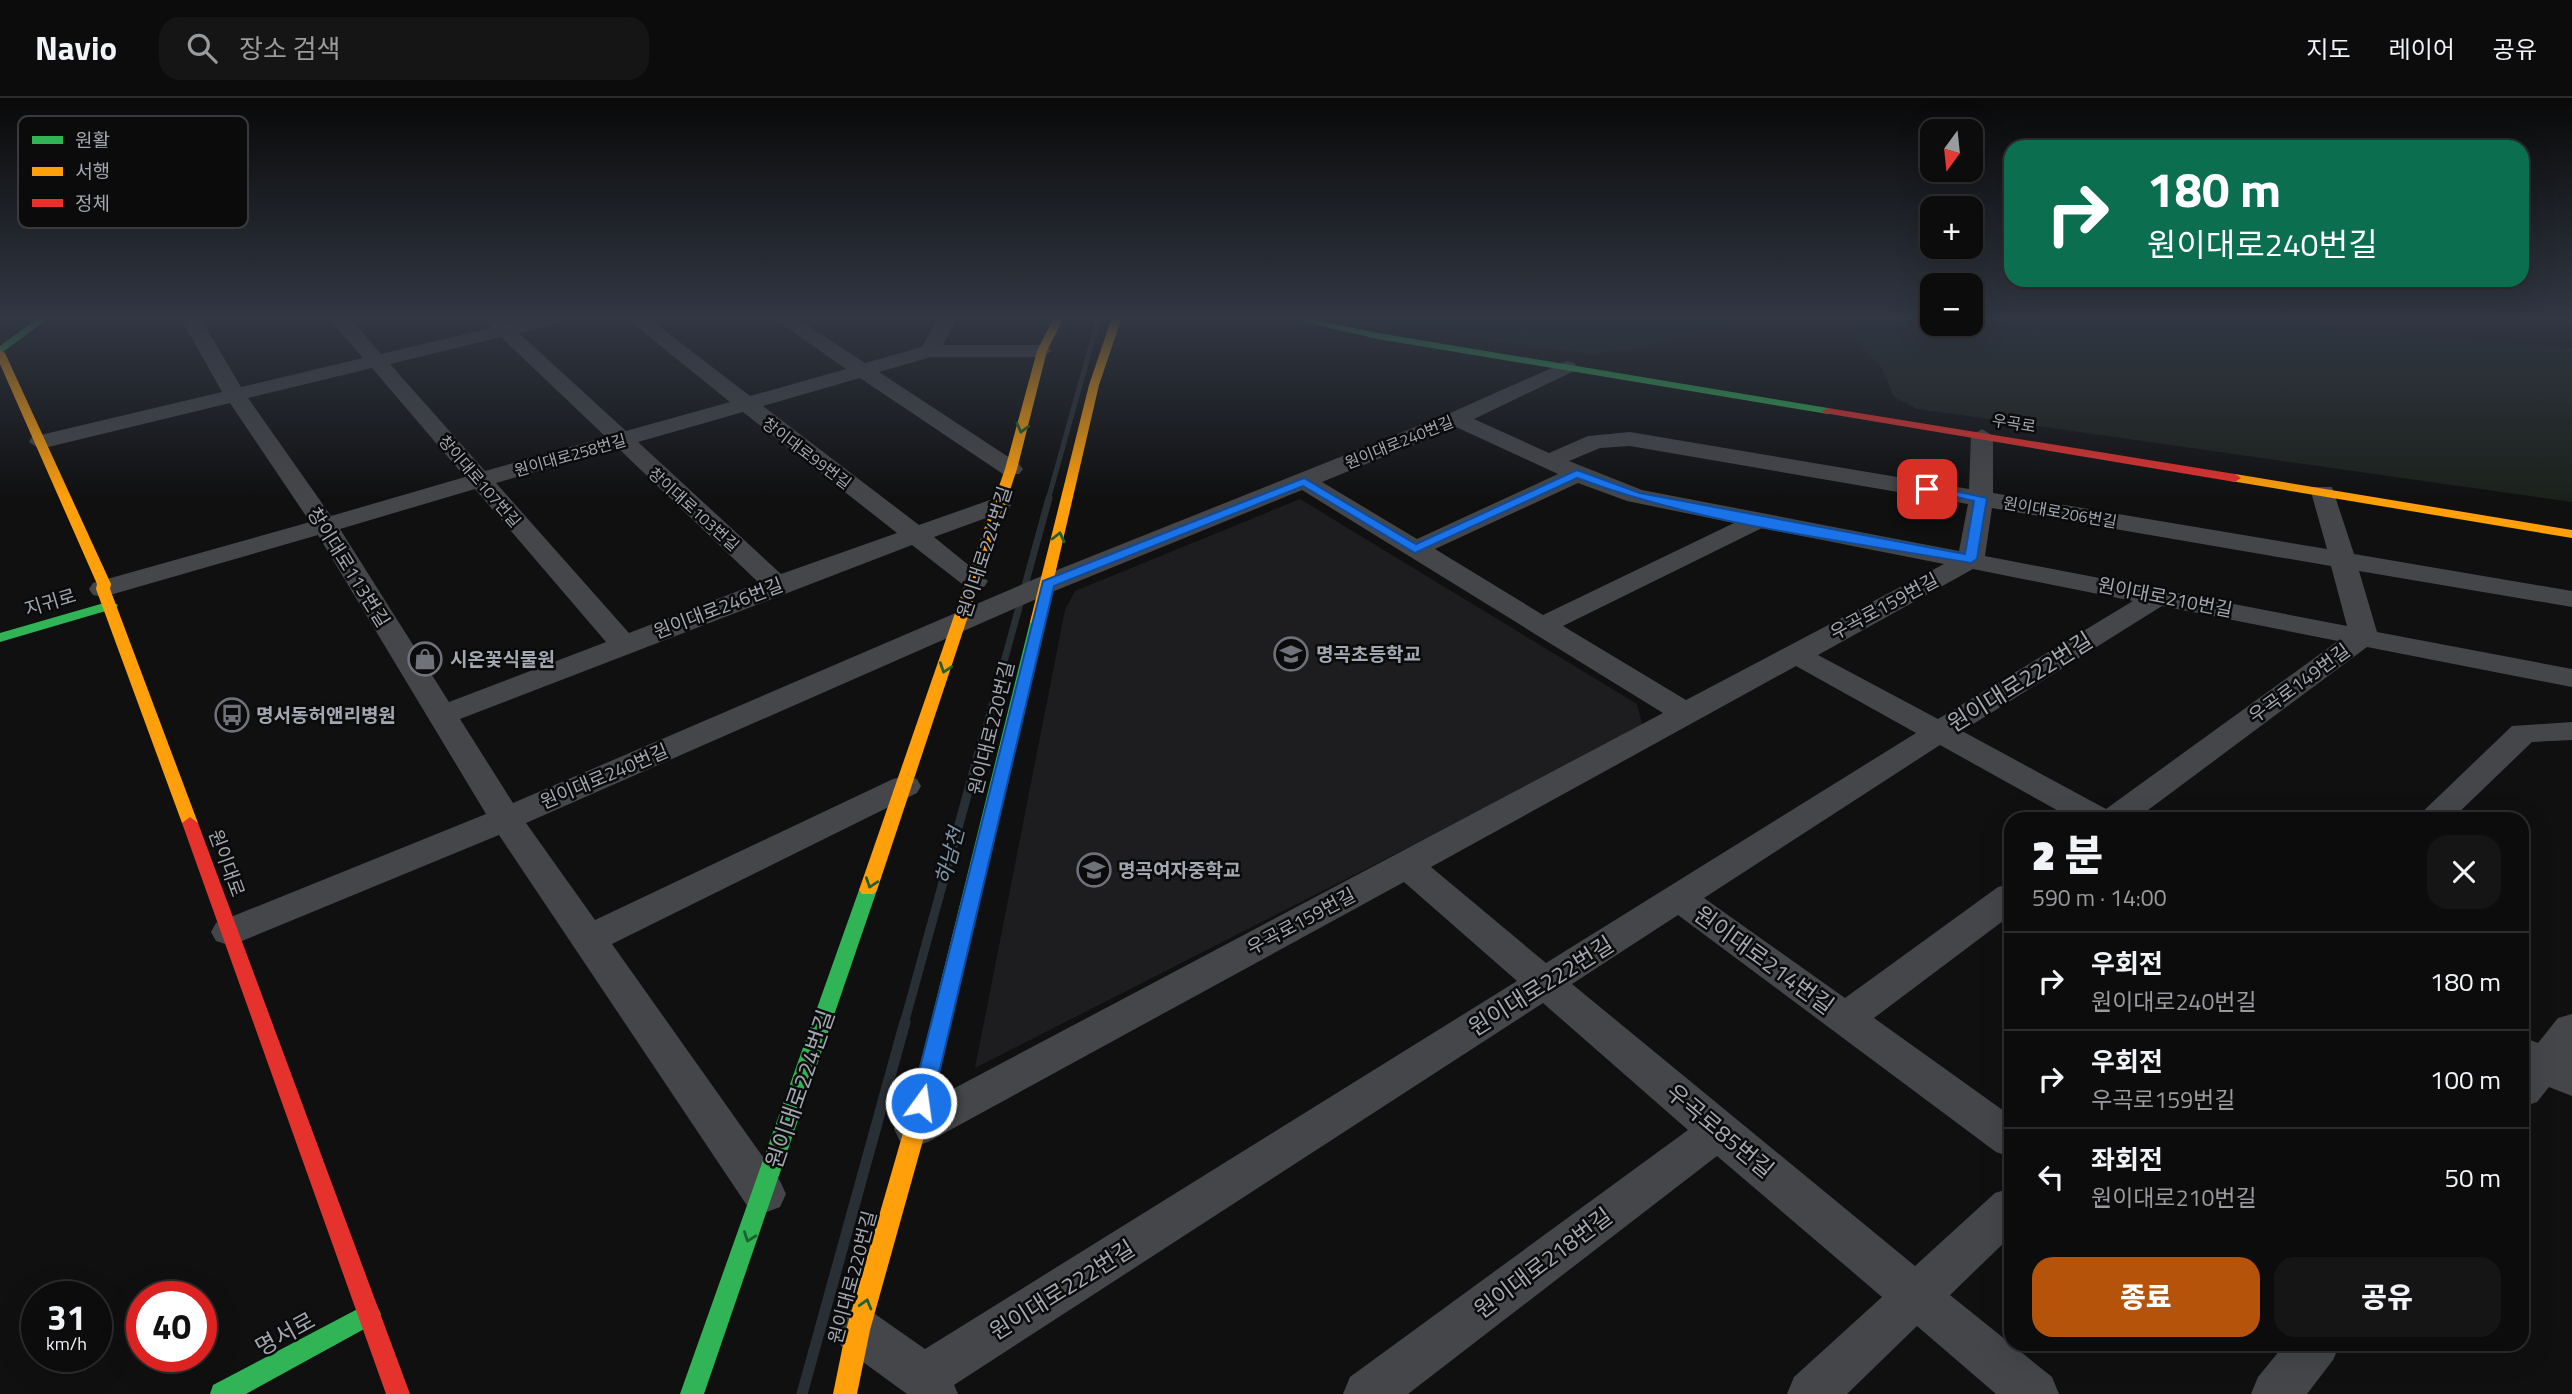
<!DOCTYPE html>
<html lang="ko">
<head>
<meta charset="utf-8">
<style>
  :root { --surface:#0c0c0d; --page:#151516; --text:#f1f3f6; --muted:#9a9b9d; --line:#2c2c2e; --accent:#b45309 }
  body { margin:0; font-family:"Titillium Web","Noto Sans KR",sans-serif; background:var(--page); color:var(--text); height:100vh; display:flex; flex-direction:column; font-size:26px; white-space:nowrap }
  * { box-sizing:border-box; margin:0 }
  p { font-size:23px; color:var(--muted) }
  .icon { flex:none; width:38px; height:38px; fill:none; stroke:currentColor; stroke-width:2; stroke-linecap:round; stroke-linejoin:round }
  .map { position:relative; flex:1; overflow:hidden }
  .panel { position:absolute; left:2004px; top:714px; width:525px; height:539px; display:flex; flex-direction:column; background:var(--surface); border-radius:21px; box-shadow:0 7px 28px #0002,0 0 0 2px var(--line) }
  .panel>* { flex:none }
  .guide { position:absolute; left:2004px; top:42px; width:525px; height:147px; border-radius:21px; box-shadow:0 7px 28px #0002,0 0 0 2px var(--line); background:#0b6e4f; color:#fff; overflow:hidden }
  .needle { width:46px; rotate:195deg }
  .controls { position:absolute; left:1920px; top:21px; display:grid; gap:14px }
  .controls a { display:grid; place-items:center; width:63px; height:63px; border-radius:14px; background:var(--surface); box-shadow:0 7px 28px #0002,0 0 0 2px var(--line); font-size:35px }
  .speed { position:absolute; left:21px; top:1183px; display:flex; gap:14px; font-size:35px; font-weight:700; text-align:center }
  .speed>* { display:grid; place-content:center; width:91px; height:91px; border-radius:50%; background:var(--surface); box-shadow:0 7px 28px #0002,0 0 0 2px var(--line); line-height:1 }
  .speed small { font-size:18px; font-weight:400 }
  .speed .limit { border:10px solid #d22; background:#fff; color:#111 }
  .pin { position:absolute; display:grid; place-items:center; width:60px; height:60px; color:#fff; margin:-30px; border-radius:14px; box-shadow:0 4px 10px #0006 }
  .me { position:absolute; width:77px; margin:-38px; rotate:14deg; stroke-linejoin:round; filter:drop-shadow(0 0 5px #0008) }
  .turn { display:flex; align-items:center; gap:24px; height:147px; padding:0 28px; font-size:32px }
  .turn .icon { width:91px; height:91px; stroke-width:2.5 }
  .turn b { display:block; font-size:49px; line-height:60px }
  .round { display:grid; place-items:center; flex:none; width:74px; height:74px; border-radius:21px; background:var(--page) }
  .headline { display:flex; align-items:center; justify-content:space-between; height:119px; padding:0 28px }
  h1 { font-size:42px; font-weight:800; line-height:52px }
  .button { display:flex; gap:14px; margin-top:auto; padding:14px 28px }
  .button a { flex:1; height:80px; border-radius:21px; background:var(--accent); color:#fff; font-size:28px; font-weight:800; line-height:80px; text-align:center }
  .button a+a { background:var(--page); color:var(--text) }
  ul { padding:0; list-style:none }
  li { display:flex; align-items:center; gap:21px; height:98px; padding:0 28px; border-top:2px solid var(--line) }
  li div { flex:1 }
  li b { display:block; font-size:26px }
  li em { font-style:normal }
  header { display:flex; align-items:center; gap:42px; box-sizing:border-box; height:98px; padding:0 35px; background:var(--surface); border-bottom:2px solid var(--line) }
  header strong { font-size:33px }
  nav { display:flex; gap:38px; margin-inline-start:auto; font-size:24px }
  .search { width:490px; height:63px; background:var(--page); display:flex; align-items:center; gap:18px; box-sizing:border-box; padding:0 24px; border-radius:21px; color:var(--muted); font-size:26px }
  .map>svg:first-child { display:block }
</style>
</head>
<body>
<header>
<strong>Navio</strong>
<div class="search"><svg class="icon" aria-label="search" viewBox="0 0 24 24"><circle cx="10" cy="10" r="6"/><path d="M15 15l6 6"/></svg>장소 검색</div>
<nav><a>지도</a><a>레이어</a><a>공유</a></nav>
</header>
<div class="map">
<svg width="2572" height="1296" viewBox="0 0 2572 1296">
  <rect width="100%" height="100%" fill="#101011"/>
  <path fill="#1d1d1f" d="M 1300,401 L 1637,606 L 1643,630 L 975,970 L 1065,512 L 1075,493 Z"/>
  <path fill="#1b211b" d="M 1337,219 L 1741,219 L 1695,238 L 1629,252 L 1590,256 L 1365,226 Z
    M 1871,219 L 1932,219 L 1932,226 L 1970,226 L 1971,219 L 2278,219 L 2354,234 L 2572,250 L 2572,404 L 1917,311 L 1894,299 L 1881,269 L 1855,241 L 1860,225 Z"/>
  <g fill="none" stroke-linecap="round" stroke-linejoin="round">
    <path stroke="#293035" stroke-width="5" d="M 1048,402 L 1099,219"/>
    <path stroke="#293035" stroke-width="7" d="M 985,633 L 1049,400"/>
    <path stroke="#293035" stroke-width="9" d="M 904,926 L 985,632"/>
    <path stroke="#293035" stroke-width="11" d="M 802,1296 L 905,924"/>
    <path fill="#454649" fill-rule="evenodd" d="M 180,219 L 200,219 L 241,289 L 363,260 L 328,219 L 349,219 L 381,256 L 491,230 L 483,219 L 502,219 L 509,225 L 536,219 L 570,219 L 567,223 L 519,235 L 626,333 L 730,304 L 625,219 L 647,219 L 750,298 L 846,271 L 772,219 L 795,219 L 865,265 L 922,249 L 938,219 L 958,219 L 943,247 L 1042,247 L 1052,253 L 1042,259 L 931,259 L 879,274 L 1019,366 L 1023,371 L 1019,376 L 1003,376 L 860,280 L 763,308 L 919,427 L 990,402 L 1008,402 L 1011,407 L 1008,412 L 934,439 L 988,483 L 984,489 L 966,489 L 912,447 L 460,621 L 513,705 L 1037,480 L 1448,316 L 1567,263 L 1574,265 L 1577,269 L 1574,273 L 1474,321 L 1549,355 L 1588,338 L 1630,334 L 1969,391 L 1971,338 L 1982,331 L 1993,338 L 1993,395 L 2327,451 L 2311,394 L 2314,389 L 2332,389 L 2354,456 L 2572,493 L 2572,509 L 2359,473 L 2377,534 L 2572,571 L 2572,589 L 2367,549 L 2136,721 L 2073,721 L 1940,647 L 1704,800 L 1845,900 L 1998,789 L 2011,786 L 2011,817 L 1874,920 L 2011,1018 L 2011,1059 L 1996,1054 L 1678,817 L 1572,886 L 1915,1168 L 1995,1095 L 2011,1090 L 2011,1138 L 1950,1197 L 2052,1279 L 2059,1296 L 1996,1296 L 1917,1228 L 1847,1296 L 1787,1296 L 1794,1279 L 1882,1199 L 1717,1058 L 1408,1296 L 1343,1296 L 1350,1279 L 1688,1032 L 1543,905 L 954,1287 L 958,1296 L 907,1296 L 841,1248 L 834,1232 L 841,1216 L 858,1209 L 875,1216 L 925,1251 L 1517,883 L 1404,784 L 930,1043 L 915,1049 L 900,1043 L 894,1031 L 900,1019 L 1663,615 L 1302,392 L 1057,492 L 526,725 L 595,822 L 893,681 L 905,678 L 917,681 L 921,688 L 917,695 L 612,846 L 780,1083 L 786,1096 L 780,1109 L 764,1115 L 748,1109 L 499,737 L 242,843 L 229,847 L 216,843 L 211,834 L 216,825 L 486,716 L 318,437 L 103,499 L 93,497 L 89,491 L 93,485 L 310,424 L 230,305 L 40,351 L 29,344 L 32,339 L 222,294 ZM 501,239 L 606,339 L 485,373 L 390,266 ZM 372,270 L 465,379 L 331,418 L 248,300 ZM 743,314 L 897,435 L 781,476 L 638,344 ZM 1456,329 L 1558,376 L 1417,441 L 1322,384 ZM 1630,348 L 1968,406 L 1959,453 L 1642,392 L 1569,363 L 1600,350 ZM 618,350 L 759,485 L 629,535 L 496,385 ZM 1578,385 L 1627,403 L 1734,425 L 1543,517 L 1435,451 ZM 475,391 L 606,544 L 449,604 L 340,431 ZM 1992,410 L 2331,468 L 2347,528 L 1985,458 ZM 1762,430 L 1944,466 L 1686,602 L 1563,528 ZM 1973,471 L 2133,503 L 1938,621 L 1818,557 ZM 2162,508 L 2338,543 L 2106,711 L 1962,633 ZM 1796,568 L 1916,635 L 1546,865 L 1431,769 Z
      M 2572,624 L 2572,642 L 2532,644 L 2452,721 L 2415,721 L 2512,628 Z
      M 2572,916 L 2572,998 L 2549,989 L 2537,1004 L 2522,1009 L 2522,939 L 2538,945 L 2558,920 Z
      M 2285,1246 L 2340,1246 L 2333,1262 L 2307,1296 L 2251,1296 L 2258,1279 Z"/>
    <path fill="#30b455" fill-rule="evenodd" d="M 39,219 L 50,219 L 0,256 L 0,248 Z
      M 1281,219 L 1300,219 L 1378,235 L 1828,310 L 1834,313 L 1828,316 L 1378,241 Z
      M 111,503 L 118,507 L 116,510 L 0,544 L 0,535 Z
      M 1037,520 L 1044,524 L 927,1028 L 923,1034 L 916,1037 L 909,1034 L 905,1028 L 1030,524 Z
      M 868,786 L 874,788 L 877,792 L 704,1296 L 680,1296 L 859,792 L 862,788 Z
      M 369,1205 L 377,1208 L 381,1216 L 377,1224 L 246,1296 L 210,1296 L 213,1287 Z"/>
    <path fill="#ff9f0a" fill-rule="evenodd" d="M 1054,219 L 1064,219 L 1047,253 L 1017,371 L 877,792 L 874,796 L 862,796 L 859,792 L 1005,371 L 1037,253 Z
      M 1112,219 L 1122,219 L 1099,287 L 1044,524 L 1037,528 L 1032,527 L 1030,524 L 1089,287 Z
      M 0,252 L 5,255 L 111,486 L 110,491 L 198,725 L 196,729 L 190,731 L 182,725 L 96,491 L 97,486 L 0,266 Z
      M 2235,376 L 2572,432 L 2572,440 L 2231,383 L 2229,380 Z
      M 916,1019 L 923,1022 L 927,1028 L 870,1232 L 857,1296 L 833,1296 L 846,1232 L 905,1028 L 909,1022 Z"/>
    <path fill="#e5322d" fill-rule="evenodd" d="M 1828,310 L 2235,376 L 2241,380 L 2235,384 L 1824,315 L 1822,313 Z
      M 190,719 L 198,725 L 410,1296 L 386,1296 L 182,725 Z"/>
  </g>
  <defs><path id="oneway-chevron" d="M-2-3.5L2.5 0L-2 3.5" fill="none" stroke-width="1.6" stroke-linecap="round" stroke-linejoin="round" transform="scale(1.75)"/></defs>
  <g stroke="#1e6030">
    <use href="#oneway-chevron" transform="translate(1022 330) rotate(105)"/>
    <use href="#oneway-chevron" transform="translate(1059 439) rotate(-77)"/>
    <use href="#oneway-chevron" transform="translate(945 570) rotate(109)"/>
    <use href="#oneway-chevron" transform="translate(871 785) rotate(109)"/>
    <use href="#oneway-chevron" transform="translate(749 1139) rotate(110)"/>
    <use href="#oneway-chevron" transform="translate(866 1206) rotate(-74)"/>
  </g>
  <linearGradient id="sky" x2="0" y2="1"><stop stop-color="#090909"/><stop offset="0.55" stop-color="#313743"/><stop offset="1" stop-color="#313743" stop-opacity="0"/></linearGradient>
  <rect width="2572" height="400" fill="url(#sky)"/>
  <path fill="#1a73e8" stroke="#114b97" stroke-width="2" d="M 1577,372 L 1640,395 L 1965,456 L 1974,403 L 1921,391 L 1927,387 L 1987,400 L 1977,461 L 1971,465 C 1840,442 1702,427 1577,380 L 1415,455 L 1303,388 L 1054,488 L 932,1005 L 929,1011 L 921,1013 L 914,1011 L 911,1005 L 1043,483 L 1304,380 L 1416,446 Z"/>
  <defs>
    <symbol id="school-ring" viewBox="-11 -11 22 22"><circle r="9.5" fill="#0b0b0c" stroke="#6f7279" stroke-width="1.5"/><path d="M0-5L7-2L0 1L-7-2ZM-4 1L0 2.5L4 1V4Q0 6-4 4Z" fill="#6f7279"/></symbol>
    <symbol id="shop-ring" viewBox="-11 -11 22 22"><circle r="9.5" fill="#0b0b0c" stroke="#6f7279" stroke-width="1.5"/><path d="M-5-2.5h2.3a2.7 3.5 0 0 1 5.4 0H5L5.5 6h-11ZM-1.5-2.5h3a1.5 2.3 0 0 0-3 0Z" fill="#6f7279"/></symbol>
    <symbol id="bus-ring" viewBox="-11 -11 22 22"><circle r="9.5" fill="#0b0b0c" stroke="#6f7279" stroke-width="1.5"/><path d="M-5-6H5V4H4V6H2V4H-2V6H-4V4H-5ZM-3.5-4V0h7V-4ZM-3.5 1.2v1.5H-2V1.2ZM2 1.2v1.5H3.5V1.2Z" fill="#6f7279"/></symbol>
  </defs>
  <g fill-rule="evenodd">
    <use href="#school-ring" x="1272" y="537" width="38" height="38"/>
    <use href="#shop-ring" x="406" y="542" width="38" height="38"/>
    <use href="#bus-ring" x="213" y="598" width="38" height="38"/>
    <use href="#school-ring" x="1075" y="753" width="38" height="38"/>
  </g>
  <g text-anchor="middle" stroke-width="5" stroke-linejoin="round" paint-order="stroke">
    <g font-size="16" fill="#a2a7b1" stroke="#0b0b0c">
      <text transform="translate(2014 325) rotate(9)" y="6">우곡로</text>
      <text transform="translate(1399 344) rotate(-22)" y="6">원이대로240번길</text>
      <text transform="translate(807 355) rotate(37)" y="6">창이대로99번길</text>
      <text transform="translate(570 357) rotate(-16)" y="6">원이대로258번길</text>
      <text transform="translate(480 383) rotate(49)" y="6">창이대로107번길</text>
      <text transform="translate(694 411) rotate(42)" y="6">창이대로103번길</text>
      <text transform="translate(2060 414) rotate(10)" y="6">원이대로206번길</text>
    </g>
    <g font-size="19" fill="#a2a7b1" stroke="#0b0b0c">
      <text transform="translate(984 454) rotate(-72)" y="7">원이대로224번길</text>
      <text transform="translate(349 469) rotate(58)" y="7">창이대로113번길</text>
      <text transform="translate(2165 499) rotate(11)" y="7">원이대로210번길</text>
      <text transform="translate(50 504) rotate(-17)" y="7">지귀로</text>
      <text transform="translate(1884 508) rotate(-28)" y="7">우곡로159번길</text>
      <text transform="translate(718 510) rotate(-21)" y="7">원이대로246번길</text>
      <text transform="translate(2299 585) rotate(-36)" y="7">우곡로149번길</text>
      <text transform="translate(991 630) rotate(-76)" y="7">원이대로220번길</text>
      <text transform="translate(604 678) rotate(-23)" y="7">원이대로240번길</text>
      <text transform="translate(227 765) rotate(70)" y="7">원이대로</text>
      <text transform="translate(1301 823) rotate(-28)" y="7">우곡로159번길</text>
      <text transform="translate(852 1179) rotate(-75)" y="7">원이대로220번길</text>
    </g>
    <g font-size="19" font-weight="bold" fill="#a2a7b1" stroke="#0b0b0c" text-anchor="start">
      <text x="1316" y="563">명곡초등학교</text>
      <text x="450" y="568">시온꽃식물원</text>
      <text x="256" y="624">명서동허앤리병원</text>
      <text x="1118" y="779">명곡여자중학교</text>
    </g>
    <g font-size="21" font-style="italic" fill="#7a96ab" stroke="#0b0b0c">
      <text transform="translate(950 758) rotate(-75)" y="7">하남천</text>
    </g>
    <g font-size="23" fill="#a2a7b1" stroke="#0b0b0c">
      <text transform="translate(2020 584) rotate(-32)" y="8">원이대로222번길</text>
      <text transform="translate(1764 862) rotate(36)" y="8">원이대로214번길</text>
      <text transform="translate(1541 888) rotate(-32)" y="8">원이대로222번길</text>
      <text transform="translate(800 991) rotate(-71)" y="8">원이대로224번길</text>
      <text transform="translate(1720 1033) rotate(40)" y="8">우곡로85번길</text>
      <text transform="translate(1543 1165) rotate(-37)" y="8">원이대로218번길</text>
      <text transform="translate(1062 1192) rotate(-32)" y="8">원이대로222번길</text>
      <text transform="translate(285 1236) rotate(-29)" y="8">명서로</text>
    </g>
  </g>
  <rect x="18" y="18" width="230" height="112" rx="10" fill="#0b0b0c" stroke="#383a3e" stroke-width="2"/>
  <rect x="32" y="38" width="31" height="8" fill="#30b455"/>
  <rect x="32" y="69" width="31" height="9" fill="#ff9f0a"/>
  <rect x="32" y="101" width="31" height="8" fill="#e5322d"/>
  <g font-size="19" fill="#a2a7b1">
    <text x="75" y="49">원활</text>
    <text x="75" y="80">서행</text>
    <text x="75" y="112">정체</text>
  </g>
</svg>
<div class="controls">
<a><svg class="needle" viewBox="-14 -14 28 28"><path d="M0-13l5 13h-10z" fill="#e53935"/><path d="M0 13l5-13h-10z" fill="#9a9b9d"/></svg></a>
<a>+</a>
<a>−</a>
</div>
<div class="speed"><div>31<small>km/h</small></div><div class="limit">40</div></div>
<div class="pin" style="left:1927px;top:391px;background:#d93025"><svg class="icon" aria-label="arrive" viewBox="0 0 24 24"><path d="M6 21V4h12l-3 4 3 4H6"/></svg></div>
<svg class="me" style="left:921px;top:1005px" viewBox="-20 -20 40 40"><circle r="17" fill="#1a73e8" stroke="#fff" stroke-width="3"/><path d="M0-11L8 9 0 5-8 9z" fill="#fff"/></svg>
<div class="guide">
<div class="turn"><svg class="icon" aria-label="right" viewBox="0 0 24 24"><path d="M7 20v-9h11M14 6l5 5-5 5"/></svg><div><b>180 m</b>원이대로240번길</div></div>
</div>
<section class="panel">
<div class="headline"><div><h1>2 분</h1><p>590 m · 14:00</p></div><a class="round"><svg class="icon" aria-label="close" viewBox="0 0 24 24"><path d="M6 6l12 12M18 6L6 18"/></svg></a></div>
<ul>
<li><svg class="icon" aria-label="right" viewBox="0 0 24 24"><path d="M7 20v-9h11M14 6l5 5-5 5"/></svg><div><b>우회전</b><p>원이대로240번길</p></div><em>180 m</em></li>
<li><svg class="icon" aria-label="right" viewBox="0 0 24 24"><path d="M7 20v-9h11M14 6l5 5-5 5"/></svg><div><b>우회전</b><p>우곡로159번길</p></div><em>100 m</em></li>
<li><svg class="icon" aria-label="left" viewBox="0 0 24 24"><path d="M17 20v-9H6M10 6l-5 5 5 5"/></svg><div><b>좌회전</b><p>원이대로210번길</p></div><em>50 m</em></li>
</ul>
<div class="button"><a>종료</a><a>공유</a></div>
</section>
</div>
</body>
</html>
